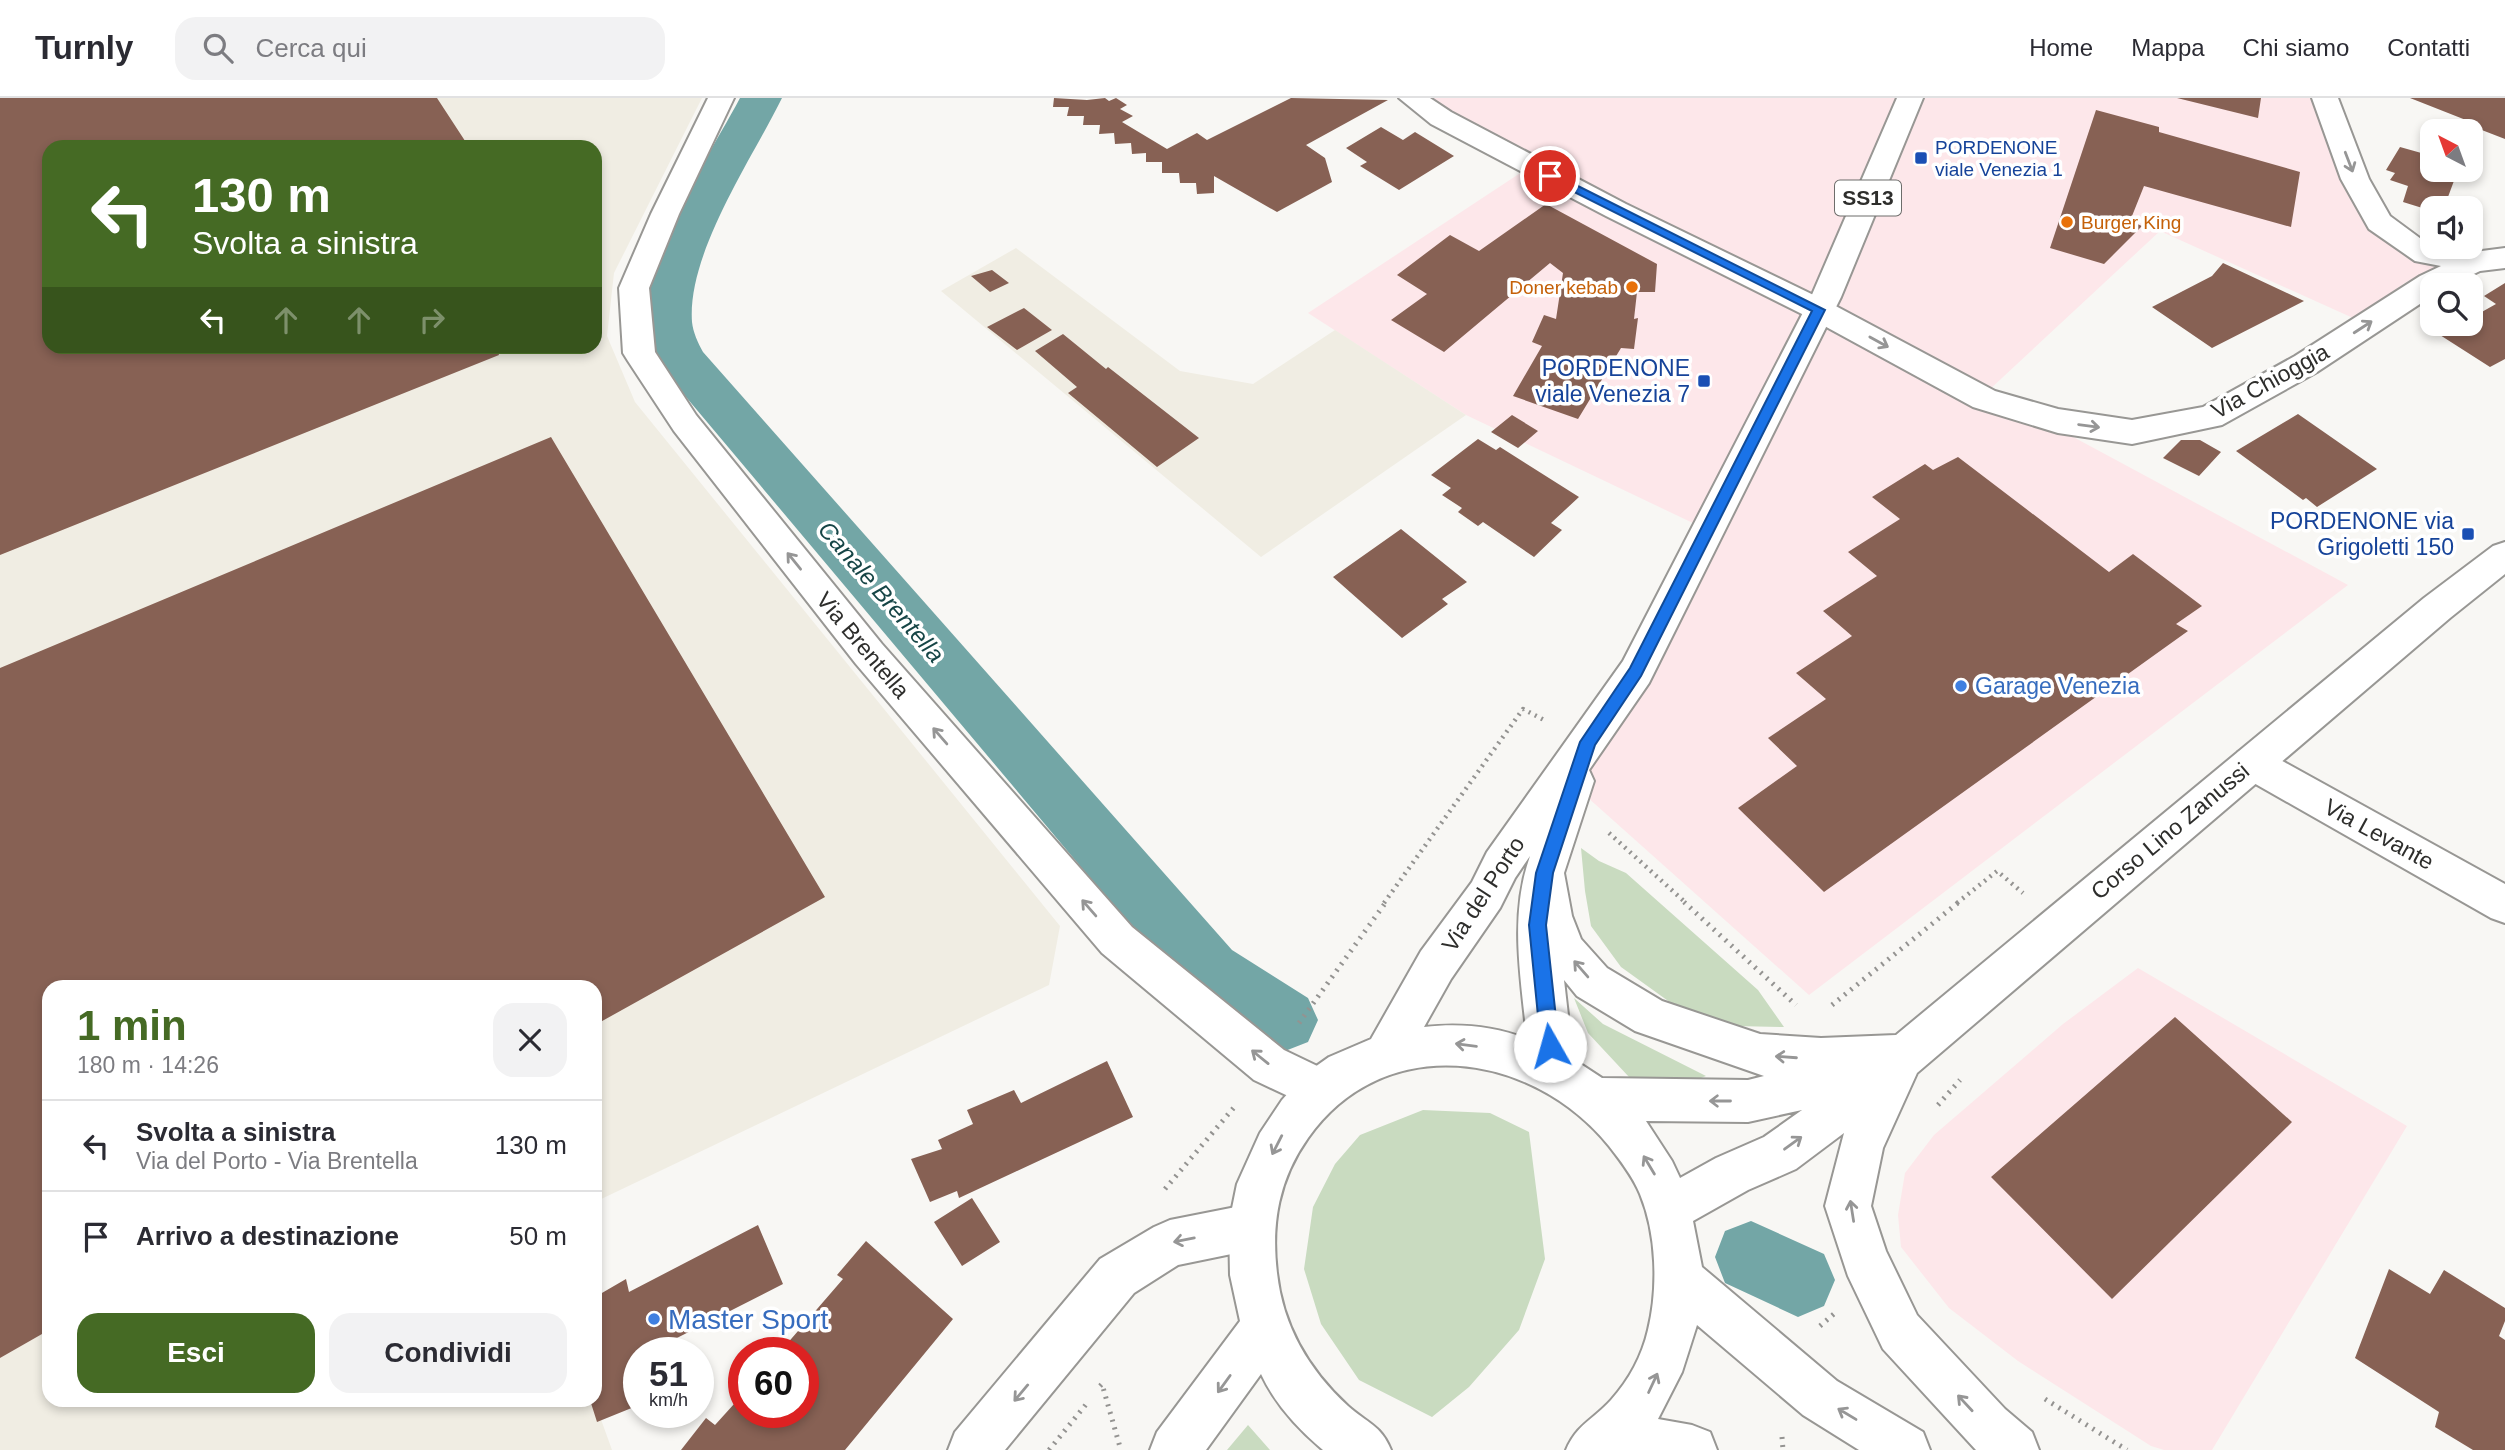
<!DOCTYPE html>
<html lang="it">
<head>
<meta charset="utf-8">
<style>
  :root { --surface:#fff; --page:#f2f2f3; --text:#2b2b33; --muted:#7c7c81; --line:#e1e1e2; --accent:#456a24 }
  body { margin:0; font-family:Helvetica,sans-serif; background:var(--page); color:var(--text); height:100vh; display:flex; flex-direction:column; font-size:26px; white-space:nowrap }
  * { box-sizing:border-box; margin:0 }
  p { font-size:23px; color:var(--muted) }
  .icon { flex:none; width:38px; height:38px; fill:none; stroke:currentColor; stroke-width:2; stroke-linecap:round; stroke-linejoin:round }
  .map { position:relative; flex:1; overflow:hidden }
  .sheet { position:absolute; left:42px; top:882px; width:560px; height:427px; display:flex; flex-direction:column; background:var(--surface); border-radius:21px; box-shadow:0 4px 10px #0003 }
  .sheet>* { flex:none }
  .top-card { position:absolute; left:42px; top:42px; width:560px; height:214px; border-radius:21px; box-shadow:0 4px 10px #0003; background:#456a24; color:#fff; overflow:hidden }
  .needle { width:46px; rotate:319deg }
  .buttons { position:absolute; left:2420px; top:21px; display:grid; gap:14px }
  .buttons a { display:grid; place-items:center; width:63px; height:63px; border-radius:14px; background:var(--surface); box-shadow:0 4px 10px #0003; font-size:35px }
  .speed { position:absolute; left:623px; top:1239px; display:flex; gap:14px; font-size:35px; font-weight:700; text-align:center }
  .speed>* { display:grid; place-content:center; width:91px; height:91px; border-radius:50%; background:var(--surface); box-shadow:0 4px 10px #0003; line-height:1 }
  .speed small { font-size:18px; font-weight:400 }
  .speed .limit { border:10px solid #d22; background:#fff; color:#111 }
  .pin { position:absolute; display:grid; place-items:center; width:60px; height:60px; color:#fff; margin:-30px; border:4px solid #fff; border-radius:50%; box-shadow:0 2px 7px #0007 }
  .me { position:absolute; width:77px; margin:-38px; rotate:353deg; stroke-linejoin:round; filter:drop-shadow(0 0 5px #0008) }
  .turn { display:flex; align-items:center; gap:24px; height:147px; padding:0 35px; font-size:32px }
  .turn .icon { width:91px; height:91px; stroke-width:2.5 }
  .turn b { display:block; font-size:49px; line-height:60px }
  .lanes { display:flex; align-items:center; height:66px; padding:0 35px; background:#0003; justify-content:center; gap:35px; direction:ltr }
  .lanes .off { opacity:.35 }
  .round { display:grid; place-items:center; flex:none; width:74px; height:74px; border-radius:21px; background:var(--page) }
  .headline { display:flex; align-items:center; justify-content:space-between; height:119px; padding:0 35px }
  h1 { font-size:42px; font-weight:700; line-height:52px; color:var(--accent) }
  .primary-button { display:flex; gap:14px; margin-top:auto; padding:14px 35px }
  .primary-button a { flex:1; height:80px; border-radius:21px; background:var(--accent); color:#fff; font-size:28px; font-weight:700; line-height:80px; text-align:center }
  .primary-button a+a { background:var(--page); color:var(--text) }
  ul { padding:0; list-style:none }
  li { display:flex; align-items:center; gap:21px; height:91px; padding:0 35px; border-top:2px solid var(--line) }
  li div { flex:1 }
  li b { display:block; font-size:26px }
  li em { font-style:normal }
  header { display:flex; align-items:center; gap:42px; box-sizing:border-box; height:98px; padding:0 35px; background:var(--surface); border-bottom:2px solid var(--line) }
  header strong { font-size:33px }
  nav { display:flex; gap:38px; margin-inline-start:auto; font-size:24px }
  .search { width:490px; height:63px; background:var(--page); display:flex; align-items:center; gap:18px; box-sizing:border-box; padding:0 24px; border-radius:21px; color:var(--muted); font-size:26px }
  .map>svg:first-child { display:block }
</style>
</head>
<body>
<header>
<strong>Turnly</strong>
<div class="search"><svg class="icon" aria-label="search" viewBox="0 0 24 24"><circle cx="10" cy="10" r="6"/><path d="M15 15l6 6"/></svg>Cerca qui</div>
<nav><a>Home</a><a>Mappa</a><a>Chi siamo</a><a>Contatti</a></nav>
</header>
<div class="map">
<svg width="2505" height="1352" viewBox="0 0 2505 1352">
  <rect width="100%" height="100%" fill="#f8f7f4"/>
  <path fill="#fde7ea" d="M 1428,0 L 1900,0 L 1807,217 L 1695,426 L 1466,317 L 1308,215 L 1537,64 Z
    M 1923,0 L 2318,0 L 2344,77 L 2443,166 L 2408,183 L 2353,220 L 2160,133 L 1988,293 L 2348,487 L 1809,897 L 1577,690 Z
    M 2138,870 L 2407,1028 L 2212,1352 L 2164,1352 L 2151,1348 L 2018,1263 L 1949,1210 L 1901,1149 L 1898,1117 L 1905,1075 L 1934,1037 L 2063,926 Z"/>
  <path fill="#f0ede3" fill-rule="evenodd" d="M 0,0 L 702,0 L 614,175 L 607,238 L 635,304 L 1060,828 L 1049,887 L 595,1104 L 595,889 L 49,889 L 49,1302 L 594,1302 L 612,1352 L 0,1352 ZM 49,49 L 595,49 L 595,248 L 49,248 Z
    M 1016,150 L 1180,273 L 1253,286 L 1335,232 L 1466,317 L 1261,459 L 941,193 Z"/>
  <path fill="#c9dbc0" d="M 1581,750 L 1599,763 L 1626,775 L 1758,892 L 1784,929 L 1735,928 L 1671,905 L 1621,869 L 1591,828 L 1585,793 Z
    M 1574,900 L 1603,926 L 1706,978 L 1675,990 L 1629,979 L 1588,935 Z
    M 1423,1012 L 1490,1015 L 1529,1034 L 1545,1161 L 1519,1232 L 1469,1289 L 1432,1319 L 1359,1282 L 1321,1226 L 1304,1171 L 1313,1109 L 1335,1066 L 1360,1037 Z
    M 1248,1327 L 1270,1352 L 1227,1352 Z"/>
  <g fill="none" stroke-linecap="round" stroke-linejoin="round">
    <path fill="#73a6a6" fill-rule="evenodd" d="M 740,0 L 782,0 C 752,61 687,155 692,224 C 693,234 698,245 703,254 L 1232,852 L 1308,900 L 1318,922 L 1308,944 L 1285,953 L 1262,944 L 1186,894 L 665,274 C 656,260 646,242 645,225 C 640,158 709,59 740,0 Z
      M 1751,1123 L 1824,1156 L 1835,1182 L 1824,1208 L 1798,1219 L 1725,1185 L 1715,1159 L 1725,1133 Z"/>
  </g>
  <path fill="#876154" d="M 0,0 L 437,0 L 469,49 L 49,49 L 49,248 L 496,248 L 499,257 L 0,457 Z
    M 1054,0 L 1087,2 L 1105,0 L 1109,3 L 1116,0 L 1127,7 L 1120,11 L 1133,18 L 1122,24 L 1167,51 L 1197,35 L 1207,42 L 1291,0 L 1388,2 L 1306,47 L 1325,60 L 1332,84 L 1277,114 L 1214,78 L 1214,95 L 1197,96 L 1196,85 L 1180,85 L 1179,75 L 1162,75 L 1162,64 L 1146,64 L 1146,55 L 1132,56 L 1131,45 L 1115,46 L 1114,35 L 1099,36 L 1100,27 L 1083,27 L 1084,18 L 1067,18 L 1069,9 L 1053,9 Z
    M 2177,0 L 2261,0 L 2258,20 Z
    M 2410,0 L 2505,0 L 2505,41 L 2474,29 L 2476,26 Z
    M 2096,12 L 2159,29 L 2159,34 L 2300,74 L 2291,129 L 2144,88 L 2130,123 L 2142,128 L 2104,166 L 2050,150 Z
    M 1381,29 L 1403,42 L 1415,34 L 1454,58 L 1399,92 L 1360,68 L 1367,64 L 1346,50 Z
    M 2400,49 L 2432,58 L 2432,72 L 2458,72 L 2445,107 L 2440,105 L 2432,113 L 2403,104 L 2408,88 L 2390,82 L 2395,75 L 2386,72 Z
    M 1546,106 L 1657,166 L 1655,194 L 1637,194 L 1634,221 L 1638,220 L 1634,251 L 1621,250 L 1578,321 L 1513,298 L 1542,248 L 1532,244 L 1544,217 L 1556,221 L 1563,175 L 1550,165 L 1444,254 L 1391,222 L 1427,196 L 1397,177 L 1450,137 L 1479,153 Z
    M 2223,165 L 2304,203 L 2212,250 L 2152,209 L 2212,178 Z
    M 992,172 L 1009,185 L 990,194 L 971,178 Z
    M 2505,185 L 2505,261 L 2490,269 L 2429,230 L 2437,226 L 2471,226 L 2471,220 L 2496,206 L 2484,198 Z
    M 1024,210 L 1052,232 L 1017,252 L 987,229 Z
    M 1063,236 L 1106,271 L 1108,269 L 1199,340 L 1157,369 L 1068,295 L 1077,289 L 1035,253 Z
    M 2298,316 L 2377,371 L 2317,409 L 2306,400 L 2303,402 L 2236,353 Z
    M 1512,317 L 1538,333 L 1518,350 L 1491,334 Z
    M 551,339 L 825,799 L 595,927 L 595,889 L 49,889 L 49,1232 L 0,1260 L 0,570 Z
    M 1478,341 L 1496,352 L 1500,349 L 1579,399 L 1551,425 L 1562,432 L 1534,459 L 1483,424 L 1478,428 L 1458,414 L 1462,410 L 1442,397 L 1451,390 L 1431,377 Z
    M 2181,342 L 2200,342 L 2221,354 L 2199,378 L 2163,360 Z
    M 1958,359 L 2109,474 L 2133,456 L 2202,508 L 2176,526 L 2188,533 L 1824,794 L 1738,710 L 1797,668 L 1768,640 L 1826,601 L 1796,575 L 1852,538 L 1823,513 L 1877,478 L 1848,454 L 1900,421 L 1872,399 L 1925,366 L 1933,372 Z
    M 1401,431 L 1467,484 L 1442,501 L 1448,506 L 1402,540 L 1333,479 Z
    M 2175,919 L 2292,1024 L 2112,1201 L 1991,1079 Z
    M 1107,963 L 1133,1019 L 959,1100 L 957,1093 L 930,1104 L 911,1061 L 942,1051 L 938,1042 L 973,1026 L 967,1012 L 1014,992 L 1021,1005 Z
    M 972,1100 L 1000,1144 L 962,1168 L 934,1124 Z
    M 758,1127 L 783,1186 L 671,1243 L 674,1255 L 639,1255 L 639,1307 L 597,1324 L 590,1302 L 595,1302 L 595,1199 L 626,1181 L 629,1194 Z
    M 866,1143 L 953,1221 L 845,1352 L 681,1352 L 706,1320 L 715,1327 L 744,1295 L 744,1314 L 803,1314 L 803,1255 L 779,1255 L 843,1181 L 837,1177 Z
    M 2389,1171 L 2430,1196 L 2444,1172 L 2505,1210 L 2505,1223 L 2499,1238 L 2505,1242 L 2505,1352 L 2473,1352 L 2435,1329 L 2439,1314 L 2355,1260 Z"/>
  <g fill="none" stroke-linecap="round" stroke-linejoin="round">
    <defs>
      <path id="minor" d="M 708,0 L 734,0 L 679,116 L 649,190 L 655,254 L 696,317 L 882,546 L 1132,829 L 1284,952 L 1336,977 L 1342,992 L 1336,1007 L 1320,1013 L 1254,982 L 1102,855 L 856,566 L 674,333 L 628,263 L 623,255 L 619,190 L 651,116 Z
        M 1399,0 L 1430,0 L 1451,14 L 1626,106 L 1830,205 L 1995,293 L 2058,311 L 2132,322 L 2203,309 L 2295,258 L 2420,178 L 2441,168 L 2415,163 L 2369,131 L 2341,81 L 2312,0 L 2338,0 L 2369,81 L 2390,118 L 2432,149 L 2474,154 L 2505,150 L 2505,170 L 2480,173 L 2451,187 L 2432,187 L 2432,198 L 2317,274 L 2222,327 L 2132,346 L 2058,335 L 1973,309 L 1808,219 L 1606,118 L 1431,26 Z
        M 2252,649 L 2266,654 L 2505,786 L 2505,825 L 2491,820 L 2238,676 L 2233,665 L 2238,654 Z
        M 1251,1106 L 1267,1113 L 1274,1129 L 1267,1145 L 1251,1152 L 1178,1167 L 1134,1195 L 1005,1352 L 948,1352 L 955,1334 L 1100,1161 L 1154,1129 L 1170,1122 Z"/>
      <path id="major" d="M 1897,0 L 1923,0 L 1841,199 L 1649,585 L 1589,672 L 1594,683 L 1564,775 L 1572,818 L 1581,841 L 1607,870 L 1662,903 L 1760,936 L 1821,940 L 1896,937 L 2424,500 L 2493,448 L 2505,444 L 2505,476 L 2450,520 L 1917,975 L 1883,1050 L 1871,1108 L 1886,1153 L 1917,1217 L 2005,1311 L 2032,1334 L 2039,1352 L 1976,1352 L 1883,1251 L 1848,1178 L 1825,1108 L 1844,1035 L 1796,1071 L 1748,1092 L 1693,1123 L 1702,1169 L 1837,1283 L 1923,1334 L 1930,1352 L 1859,1352 L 1803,1317 L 1697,1227 L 1682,1274 L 1658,1321 L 1692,1327 L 1710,1334 L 1717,1352 L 1566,1352 C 1577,1326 1593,1322 1611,1302 C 1629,1282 1642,1258 1648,1232 C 1658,1191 1657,1137 1640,1096 C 1633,1079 1620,1062 1609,1048 C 1532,953 1384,932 1308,1040 C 1279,1081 1271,1125 1277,1175 C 1283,1229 1309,1272 1348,1308 C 1367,1325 1381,1327 1391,1352 L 1323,1352 C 1298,1331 1275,1306 1261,1276 L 1206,1352 L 1150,1352 L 1157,1334 L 1240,1223 L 1230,1177 L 1229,1125 L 1237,1086 L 1260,1035 L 1282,1002 L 1305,976 L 1329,959 L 1371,941 L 1421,853 L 1472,784 L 1487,754 L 1623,563 L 1811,199 ZM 1530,758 C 1509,818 1521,880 1527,941 C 1494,928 1460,925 1424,929 L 1451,881 L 1500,810 L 1515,780 ZM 1564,882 L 1577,898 L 1635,933 L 1764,978 L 1748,982 L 1602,980 L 1573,961 ZM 1802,1012 L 1764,1039 L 1716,1060 L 1680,1080 L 1672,1063 L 1646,1023 L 1748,1024 Z"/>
    </defs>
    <use href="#minor" stroke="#989794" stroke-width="4"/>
    <use href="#major" stroke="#989794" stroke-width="4"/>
    <path stroke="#949391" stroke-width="4.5" stroke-dasharray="2 5" stroke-linecap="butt" d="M 1609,735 L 1686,805
      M 1384,805 L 1523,611 L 1546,623
      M 1957,805 L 1997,773 L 2023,795"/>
    <path stroke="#949391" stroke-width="5" stroke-dasharray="2 6" stroke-linecap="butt" d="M 1684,804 L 1796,907
      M 1832,907 L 1959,804
      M 1299,925 L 1386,804
      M 1938,1007 L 1960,982
      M 1165,1091 L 1236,1007
      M 1820,1228 L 1835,1215
      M 1100,1288 L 1102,1286 L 1120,1349
      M 2045,1301 L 2127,1352
      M 1782,1339 L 1783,1352
      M 1049,1352 L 1088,1304"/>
    <use href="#minor" fill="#fff" fill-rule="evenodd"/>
    <use href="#major" fill="#fff" fill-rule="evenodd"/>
  </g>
  <defs><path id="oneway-shaft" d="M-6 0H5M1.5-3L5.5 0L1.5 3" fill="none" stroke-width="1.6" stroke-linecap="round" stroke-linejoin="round" transform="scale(1.75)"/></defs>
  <g stroke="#969696">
    <use href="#oneway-shaft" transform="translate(2349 64) rotate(69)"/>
    <use href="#oneway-shaft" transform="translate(2363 229) rotate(-33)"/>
    <use href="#oneway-shaft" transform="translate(1879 244) rotate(29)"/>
    <use href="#oneway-shaft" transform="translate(2089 328) rotate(8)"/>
    <use href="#oneway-shaft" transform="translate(794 463) rotate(-129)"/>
    <use href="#oneway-shaft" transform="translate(940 638) rotate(-131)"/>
    <use href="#oneway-shaft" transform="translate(1089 810) rotate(-131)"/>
    <use href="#oneway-shaft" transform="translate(1581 871) rotate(-131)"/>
    <use href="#oneway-shaft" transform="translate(1466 947) rotate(-173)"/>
    <use href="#oneway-shaft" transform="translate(1260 959) rotate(-141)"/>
    <use href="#oneway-shaft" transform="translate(1786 959) rotate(-176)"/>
    <use href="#oneway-shaft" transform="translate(1720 1003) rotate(-180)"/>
    <use href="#oneway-shaft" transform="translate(1793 1045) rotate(-36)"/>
    <use href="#oneway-shaft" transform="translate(1277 1047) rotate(117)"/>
    <use href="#oneway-shaft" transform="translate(1649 1067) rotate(-121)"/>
    <use href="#oneway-shaft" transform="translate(1852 1113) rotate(-99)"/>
    <use href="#oneway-shaft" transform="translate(1184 1142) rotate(169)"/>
    <use href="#oneway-shaft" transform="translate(1653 1285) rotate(-65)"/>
    <use href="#oneway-shaft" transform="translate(1224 1286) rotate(126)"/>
    <use href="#oneway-shaft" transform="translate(1021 1295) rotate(130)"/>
    <use href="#oneway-shaft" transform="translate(1965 1305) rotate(-133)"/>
    <use href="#oneway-shaft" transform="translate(1847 1316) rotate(-149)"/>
  </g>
  <path fill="#1a73e8" stroke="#114b97" stroke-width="2" d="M 1550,74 L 1825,212 L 1641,578 L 1595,647 L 1553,775 L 1546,827 L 1559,948 L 1556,954 L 1550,957 L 1543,954 L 1541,948 L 1529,827 L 1536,775 L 1580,644 L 1630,570 L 1812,213 L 1546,80 L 1546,75 Z"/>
  <g fill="#1a4fb4" stroke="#fff" stroke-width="2.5">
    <rect x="1914" y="53" width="14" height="14" rx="3.5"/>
    <rect x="1697" y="276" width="14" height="14" rx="3.5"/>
    <rect x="2461" y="429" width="14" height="14" rx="3.5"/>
  </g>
  <g fill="#e8710a" stroke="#fff" stroke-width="2.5">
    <circle cx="2067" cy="124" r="7"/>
    <circle cx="1632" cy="189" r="7"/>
  </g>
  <g fill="#3f7fe0" stroke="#fff" stroke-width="2.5">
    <circle cx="1961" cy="588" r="7"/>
    <circle cx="654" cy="1221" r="7"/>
  </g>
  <g text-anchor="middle" stroke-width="7" stroke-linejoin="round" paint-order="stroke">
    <g font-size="19" fill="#164399" stroke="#fff" text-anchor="start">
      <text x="1935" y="56">PORDENONE<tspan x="1935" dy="22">viale Venezia 1</tspan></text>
    </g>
    <g font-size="19" fill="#c56008" stroke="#fff" text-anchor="start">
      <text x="2081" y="131">Burger King</text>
      <text x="1618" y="196" text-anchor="end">Doner kebab</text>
    </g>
    <rect fill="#fff" stroke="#6d6d6b" stroke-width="2" x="1835" y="82.5" width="66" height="35" rx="5"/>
    <g font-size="21" font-weight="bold" fill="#2e2e2c">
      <text x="1868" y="107">SS13</text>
    </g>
    <g font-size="23" fill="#164399" stroke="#fff" text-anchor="end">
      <text x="1690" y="278">PORDENONE<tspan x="1690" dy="26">viale Venezia 7</tspan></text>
      <text x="2454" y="431">PORDENONE via<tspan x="2454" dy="26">Grigoletti 150</tspan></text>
    </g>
    <g font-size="23" fill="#2e2e2c" stroke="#fff">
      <text transform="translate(2270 283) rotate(-29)" y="8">Via Chioggia</text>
      <text transform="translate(863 547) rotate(50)" y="8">Via Brentella</text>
      <text transform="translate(2170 733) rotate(-40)" y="8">Corso Lino Zanussi</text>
      <text transform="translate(2379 736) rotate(29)" y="8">Via Levante</text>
      <text transform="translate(1483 796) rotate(-57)" y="8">Via del Porto</text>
    </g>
    <g font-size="23" fill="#366cbe" stroke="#fff" text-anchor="start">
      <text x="1975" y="596">Garage Venezia</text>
    </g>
    <g font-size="24" font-style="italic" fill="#164546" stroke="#fff">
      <text transform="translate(881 494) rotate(49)" y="8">Canale Brentella</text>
    </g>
    <g font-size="28" fill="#366cbe" stroke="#fff" text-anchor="start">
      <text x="668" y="1231">Master Sport</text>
    </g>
  </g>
</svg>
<div class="buttons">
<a><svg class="needle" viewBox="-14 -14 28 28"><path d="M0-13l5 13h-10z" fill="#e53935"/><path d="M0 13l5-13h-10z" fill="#7c7c81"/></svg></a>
<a><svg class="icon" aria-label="sound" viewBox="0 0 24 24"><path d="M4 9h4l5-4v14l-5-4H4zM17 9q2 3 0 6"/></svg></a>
<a><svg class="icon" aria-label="search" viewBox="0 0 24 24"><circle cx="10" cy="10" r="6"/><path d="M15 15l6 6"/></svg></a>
</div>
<div class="speed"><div>51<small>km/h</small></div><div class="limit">60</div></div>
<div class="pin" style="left:1550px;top:78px;background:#d93025"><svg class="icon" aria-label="arrive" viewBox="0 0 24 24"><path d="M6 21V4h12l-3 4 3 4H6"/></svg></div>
<svg class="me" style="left:1550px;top:948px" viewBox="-20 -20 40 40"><circle r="19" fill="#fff"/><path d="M0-13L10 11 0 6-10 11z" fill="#1a73e8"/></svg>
<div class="top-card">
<div class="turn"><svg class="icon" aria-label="left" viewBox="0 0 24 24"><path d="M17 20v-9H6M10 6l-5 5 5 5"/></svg><div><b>130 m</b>Svolta a sinistra</div></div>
<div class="lanes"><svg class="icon" aria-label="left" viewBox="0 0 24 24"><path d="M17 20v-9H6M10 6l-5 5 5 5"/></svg><svg class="icon off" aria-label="ahead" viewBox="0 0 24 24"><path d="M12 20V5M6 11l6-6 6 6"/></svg><svg class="icon off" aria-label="ahead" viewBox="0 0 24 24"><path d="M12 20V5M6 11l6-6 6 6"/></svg><svg class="icon off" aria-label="right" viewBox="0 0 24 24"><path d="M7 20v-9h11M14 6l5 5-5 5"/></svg></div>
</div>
<section class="sheet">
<div class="headline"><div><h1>1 min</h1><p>180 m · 14:26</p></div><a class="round"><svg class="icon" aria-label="close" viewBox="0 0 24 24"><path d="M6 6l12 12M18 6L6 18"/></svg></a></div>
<ul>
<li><svg class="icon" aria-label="left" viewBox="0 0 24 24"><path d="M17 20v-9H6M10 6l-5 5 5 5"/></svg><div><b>Svolta a sinistra</b><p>Via del Porto - Via Brentella</p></div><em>130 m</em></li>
<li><svg class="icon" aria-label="arrive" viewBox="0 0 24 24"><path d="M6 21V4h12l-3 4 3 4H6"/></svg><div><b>Arrivo a destinazione</b></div><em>50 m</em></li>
</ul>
<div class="primary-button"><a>Esci</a><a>Condividi</a></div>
</section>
</div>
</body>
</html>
